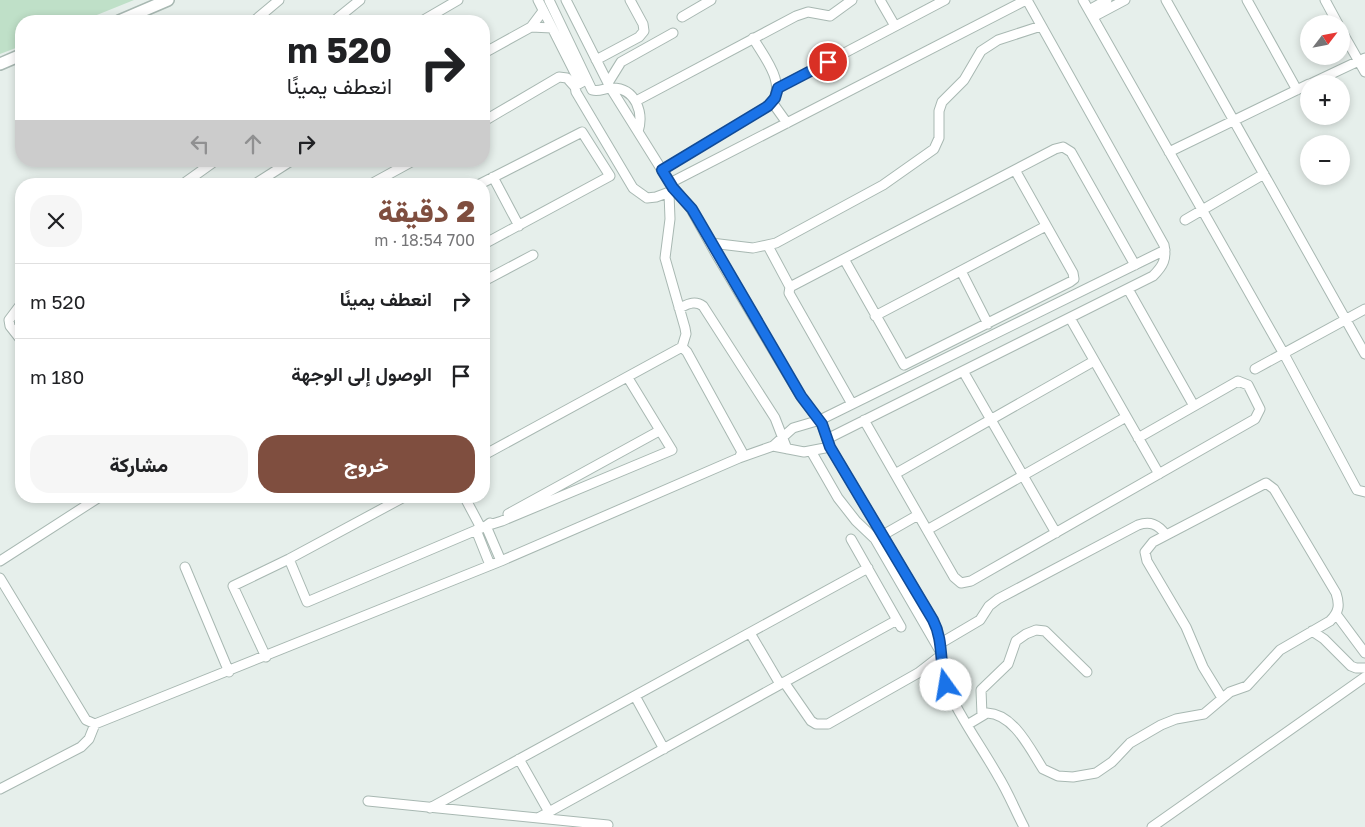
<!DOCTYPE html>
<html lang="ar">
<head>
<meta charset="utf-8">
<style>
  :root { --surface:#fff; --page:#f6f6f6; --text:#202124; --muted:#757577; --line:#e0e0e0; --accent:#7f4e3f }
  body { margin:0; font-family:"Golos Text",Vazirmatn,sans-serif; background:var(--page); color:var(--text); direction:rtl; height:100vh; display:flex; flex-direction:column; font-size:19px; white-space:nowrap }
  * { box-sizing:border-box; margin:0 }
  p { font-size:16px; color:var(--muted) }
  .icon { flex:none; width:28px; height:28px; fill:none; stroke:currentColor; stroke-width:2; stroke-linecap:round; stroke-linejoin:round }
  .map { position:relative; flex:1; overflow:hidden; direction:ltr }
  .details { position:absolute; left:15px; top:178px; width:475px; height:325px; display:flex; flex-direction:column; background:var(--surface); border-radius:20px; box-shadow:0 2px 8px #0003; direction:rtl }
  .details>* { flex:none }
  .top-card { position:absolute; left:15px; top:15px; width:475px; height:152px; border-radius:20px; box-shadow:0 2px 8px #0003; direction:rtl; background:#fff; color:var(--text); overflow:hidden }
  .needle { width:32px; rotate:58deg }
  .buttons { position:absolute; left:1300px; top:15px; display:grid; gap:10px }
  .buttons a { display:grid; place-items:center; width:50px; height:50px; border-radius:50%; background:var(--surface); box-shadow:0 2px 8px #0003; font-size:25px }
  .pin { position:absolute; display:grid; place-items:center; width:42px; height:42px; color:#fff; margin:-21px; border:2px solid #fff; border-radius:50%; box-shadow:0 1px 5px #0007 }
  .me { position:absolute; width:55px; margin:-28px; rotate:347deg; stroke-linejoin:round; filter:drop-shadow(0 0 4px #0008) }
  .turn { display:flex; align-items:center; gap:18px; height:105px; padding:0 15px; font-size:22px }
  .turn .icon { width:65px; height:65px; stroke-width:2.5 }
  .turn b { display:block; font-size:35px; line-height:42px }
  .lanes { display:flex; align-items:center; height:48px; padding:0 15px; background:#0003; justify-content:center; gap:25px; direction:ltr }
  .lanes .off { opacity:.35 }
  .round { display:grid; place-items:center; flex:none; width:52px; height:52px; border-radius:20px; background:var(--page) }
  .summary { display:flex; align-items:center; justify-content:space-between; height:85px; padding:0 15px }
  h1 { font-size:30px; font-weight:800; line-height:38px; color:var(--accent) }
  .button { display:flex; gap:10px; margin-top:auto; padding:10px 15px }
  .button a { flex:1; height:58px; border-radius:20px; background:var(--accent); color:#fff; font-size:20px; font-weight:800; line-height:58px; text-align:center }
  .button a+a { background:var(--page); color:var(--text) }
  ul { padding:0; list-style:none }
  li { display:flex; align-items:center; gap:15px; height:75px; padding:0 15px; border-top:1px solid var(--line) }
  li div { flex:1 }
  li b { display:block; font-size:19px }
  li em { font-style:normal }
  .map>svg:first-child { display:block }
</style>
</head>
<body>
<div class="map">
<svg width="1365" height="827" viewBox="0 0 1365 827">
  <rect width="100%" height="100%" fill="#e6efeb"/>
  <path fill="#bfe0c8" d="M 0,0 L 134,0 L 82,21 L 21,21 L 21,46 L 0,54 Z"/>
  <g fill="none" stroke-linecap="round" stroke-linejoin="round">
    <defs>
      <path id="minor" d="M 538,0 L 580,83
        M 549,0 L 592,90 C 600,92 604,88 612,88 C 636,88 644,113 638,132
        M 566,0 L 610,87 L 670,183 L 691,209 L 716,254 L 801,397 L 822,424 L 830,447 L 933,620 C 944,641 937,664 946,686 C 960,718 981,746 998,776 C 1008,792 1015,810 1024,827
        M 880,0 L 895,26
        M 1083,0 L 1284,354 L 1357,490 L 1365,492
        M 1166,0 L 1365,354
        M 1247,0 L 1297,90
        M 1325,0 L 1338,24
        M 1089,10 L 1107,0
        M 682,17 L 711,0
        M 1093,17 L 1125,0
        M 254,21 L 279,0
        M 334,21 L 360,0
        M 422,21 L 458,0
        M 531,27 L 552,28
        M 1341,30 L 1365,72
        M 484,53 L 531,27 L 543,11
        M 596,60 L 639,37 L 644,31 L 643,24 L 630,0
        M 586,80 L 575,86 L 576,92 L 633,188 L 647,198 L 656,197 L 675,190
        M 608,83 L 621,62 L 673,33
        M 1310,84 L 1365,58
        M 778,88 L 945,0
        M 636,101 L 796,16 L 808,12 L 830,16 L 852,0
        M 772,102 L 787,123
        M 484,121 L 559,77 L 567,78 L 575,87
        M 1169,152 L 1309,84
        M 662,170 L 768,106 C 790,87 764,57 753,38
        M 493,177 L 519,226
        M 670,183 L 1026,0
        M 183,184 L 215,161
        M 255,184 L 291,161
        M 371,184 L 413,161
        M 480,184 L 582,132 L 610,176 L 484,244
        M 669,193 L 670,219 L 665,258 L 685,328 L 686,334 L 682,347
        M 1185,220 L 1264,174
        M 711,243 L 753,248 L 776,243 L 883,185 L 934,149 L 939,138 L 939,111 L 942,102 L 964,80 L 981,51 L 998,40 L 1041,26
        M 768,246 L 790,287
        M 844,259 L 904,365 L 1070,282 L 1074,279 L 1073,273 L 1015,170
        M 961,271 L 988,324
        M 484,281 L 533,255
        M 1128,289 L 1194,406
        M 21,304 L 9,320 L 10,326 L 21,340
        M 679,308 C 688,304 695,300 703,306 L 775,418 L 787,449
        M 875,316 L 1046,226
        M 1070,318 L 1159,474
        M 1255,369 L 1365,309
        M 963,371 L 1056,533
        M 852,404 L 789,293 L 790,287 L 1055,149 L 1063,147 L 1071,152 L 1135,265
        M 864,420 L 954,577 L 961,583 L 971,581 L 1255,419 L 1260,409 L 1248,385 L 1238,381 L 1138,438
        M 827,439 L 1153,276 C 1163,266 1167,259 1164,245 L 1027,0
        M 773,446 L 793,428 L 820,420 L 1165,250
        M 811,451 L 838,498 L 856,521 L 875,539 L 940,651
        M 739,458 L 773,446 L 804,452 L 830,447
        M 895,474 L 1094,361
        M 464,496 L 481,528
        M 508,514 L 659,431
        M 490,523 L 486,526 L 501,561
        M 476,530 L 490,565
        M 927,530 L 1126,417
        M 883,535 L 918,515
        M 851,539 L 901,627
        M 289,559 L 307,602 L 486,526 L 502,521 L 672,450 L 628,378
        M 0,561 L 101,496
        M 185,567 L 229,672
        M 0,578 L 86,720 L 95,724 L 501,561 L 739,458 L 742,452 L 687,352 L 682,347 L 484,455
        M 1336,614 L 1365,653
        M 1312,631 L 1324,639 L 1351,666 L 1356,668 L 1365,668
        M 750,633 L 780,684
        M 941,643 L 980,620 L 989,606 L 998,599 L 1138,525 C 1150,521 1158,524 1166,535
        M 266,657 L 233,586 L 289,559 L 406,496
        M 784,682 L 811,721 L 816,724 L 828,724 L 918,673 L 940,656
        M 635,696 L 664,749
        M 982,715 L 981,690 L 1008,664 L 1016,641 L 1026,634 L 1036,630 L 1045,631 L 1087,672
        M 967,725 L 987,713 C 1014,714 1030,749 1043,769 L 1058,776 L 1073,777 L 1096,773 L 1112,762 L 1130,743 L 1161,725 L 1176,719 L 1204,714 L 1230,692 L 1247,686 L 1280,650 L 1330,621 C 1339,612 1340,605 1336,593 L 1274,489 L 1266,483 L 1153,542 L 1145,552 L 1147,561 L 1186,627 L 1203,667 L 1222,698
        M 519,759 L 549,812
        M 0,789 L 81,747 L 89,739 L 95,724
        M 368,801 L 608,825
        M 430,808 L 868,568
        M 538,818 L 897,620
        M 1152,827 L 1365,677"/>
      <path id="tertiary" d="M 119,21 L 168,0
        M 0,64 L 21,55"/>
    </defs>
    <use href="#minor" stroke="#a8b8b2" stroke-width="11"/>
    <use href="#tertiary" stroke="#a8b8b2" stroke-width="14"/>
    <use href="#minor" stroke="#fff" stroke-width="9"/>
    <use href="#tertiary" stroke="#fff" stroke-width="11"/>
  </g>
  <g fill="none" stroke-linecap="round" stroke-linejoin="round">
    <defs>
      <path id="route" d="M 828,62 L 778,88 L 775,98 L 768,106 L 662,170 L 673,188 L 692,209 L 801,396 L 822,424 L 830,447 L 933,620 C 944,641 939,663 946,685"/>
    </defs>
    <use href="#route" stroke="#114b97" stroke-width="12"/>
    <use href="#route" stroke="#1a73e8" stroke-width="9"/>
  </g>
</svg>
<div class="buttons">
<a><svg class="needle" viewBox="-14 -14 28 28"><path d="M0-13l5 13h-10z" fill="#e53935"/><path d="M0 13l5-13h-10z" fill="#757577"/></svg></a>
<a>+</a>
<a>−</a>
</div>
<div class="pin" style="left:828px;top:62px;background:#d93025"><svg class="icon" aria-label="arrive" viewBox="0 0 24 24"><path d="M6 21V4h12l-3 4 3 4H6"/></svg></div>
<svg class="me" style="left:946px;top:685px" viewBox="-20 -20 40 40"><circle r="19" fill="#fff"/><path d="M0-13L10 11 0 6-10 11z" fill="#1a73e8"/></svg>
<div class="top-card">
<div class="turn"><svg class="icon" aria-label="right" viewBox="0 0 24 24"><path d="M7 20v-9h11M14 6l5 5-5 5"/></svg><div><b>520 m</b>انعطف يمينًا</div></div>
<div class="lanes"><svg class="icon off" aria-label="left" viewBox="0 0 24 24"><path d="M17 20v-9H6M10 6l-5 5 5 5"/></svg><svg class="icon off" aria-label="ahead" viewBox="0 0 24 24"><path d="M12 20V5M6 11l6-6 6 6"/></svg><svg class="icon" aria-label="right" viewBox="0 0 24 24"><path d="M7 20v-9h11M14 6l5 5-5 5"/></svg></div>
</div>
<section class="details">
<div class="summary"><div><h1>2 دقيقة</h1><p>700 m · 18:54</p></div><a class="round"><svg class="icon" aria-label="close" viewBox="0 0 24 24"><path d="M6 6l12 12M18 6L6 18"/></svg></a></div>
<ul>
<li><svg class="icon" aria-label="right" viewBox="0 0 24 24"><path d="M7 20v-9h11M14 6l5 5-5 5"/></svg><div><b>انعطف يمينًا</b></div><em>520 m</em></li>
<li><svg class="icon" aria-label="arrive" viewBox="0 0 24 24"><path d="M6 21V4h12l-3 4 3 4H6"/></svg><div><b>الوصول إلى الوجهة</b></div><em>180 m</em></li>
</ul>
<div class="button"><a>خروج</a><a>مشاركة</a></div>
</section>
</div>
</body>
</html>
